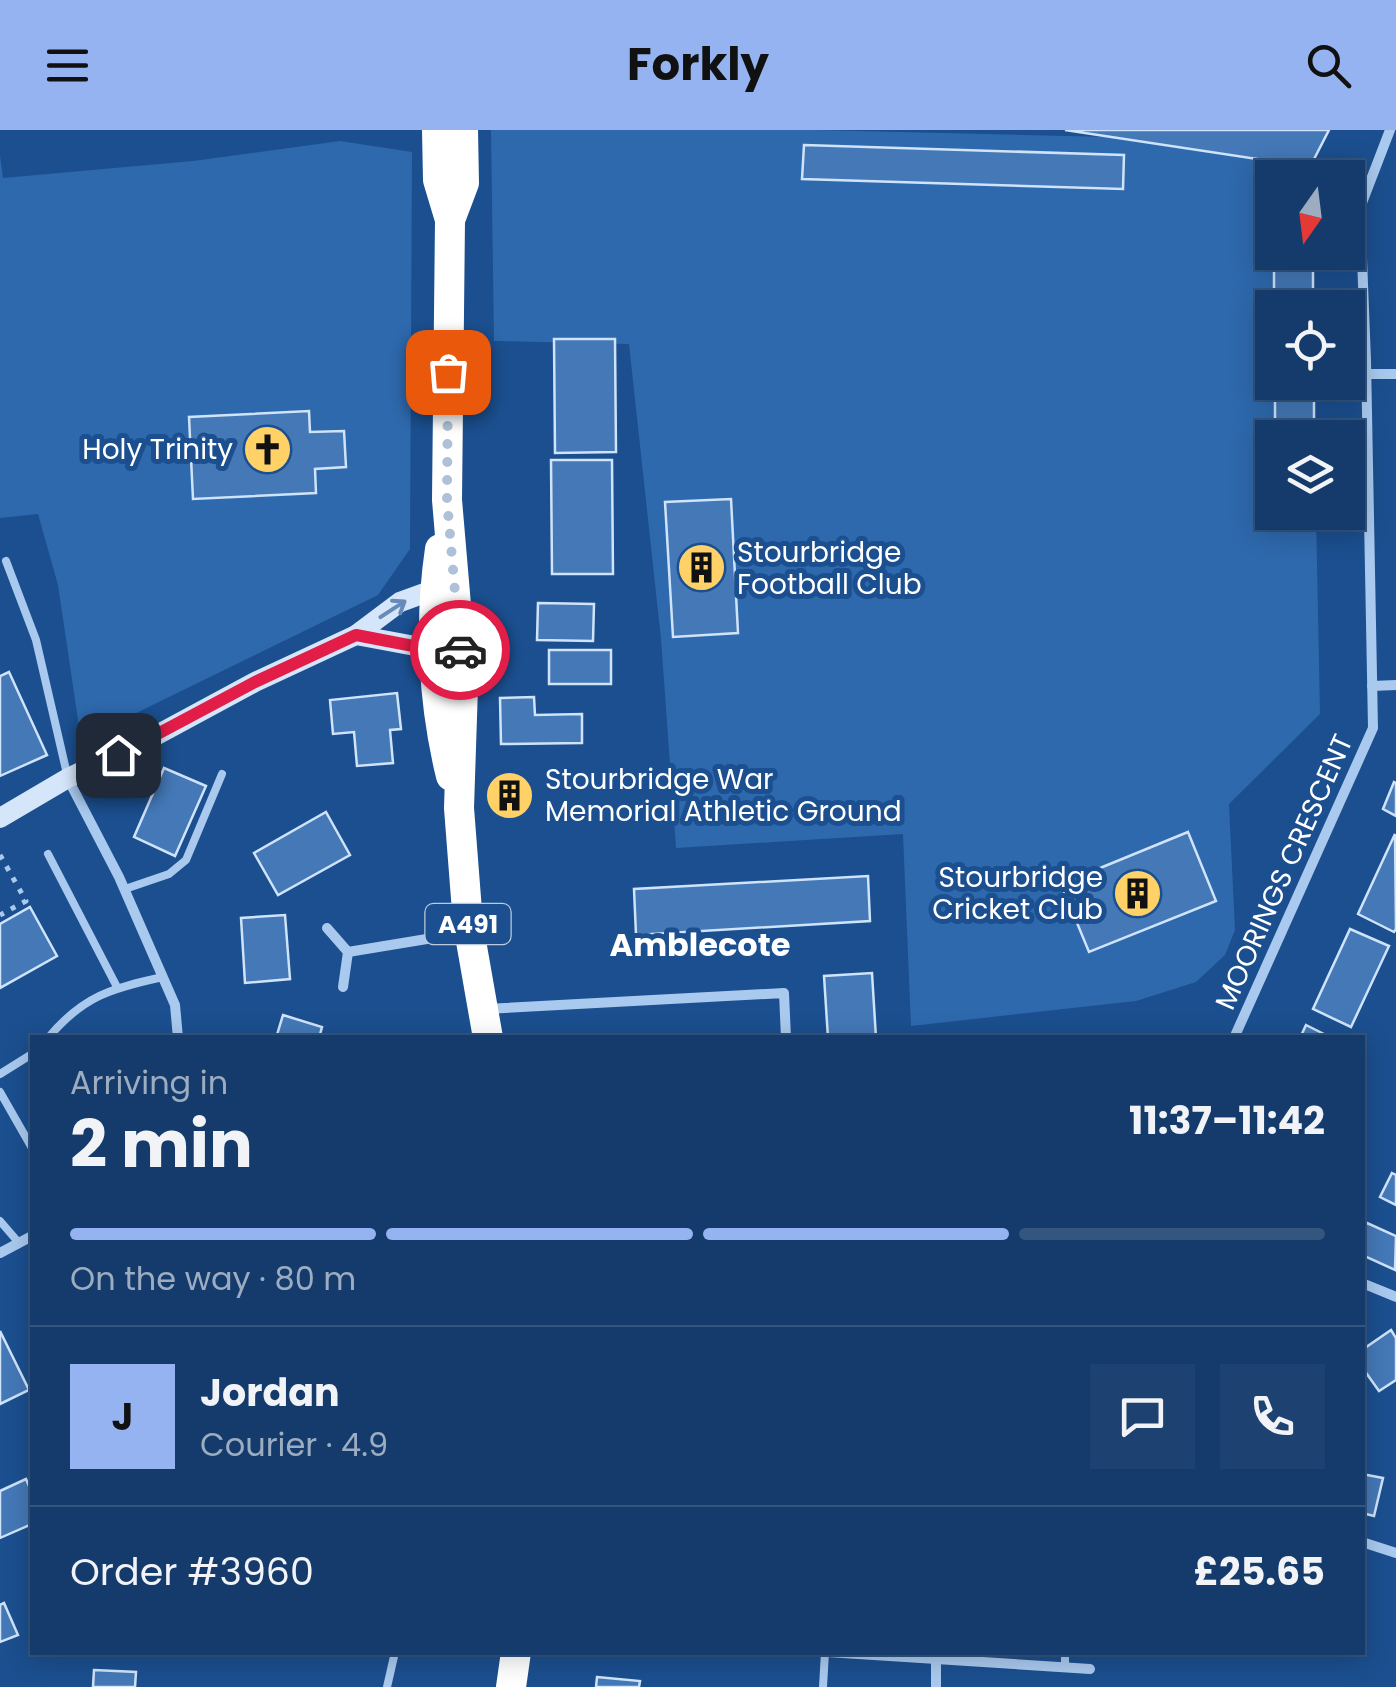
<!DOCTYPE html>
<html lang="en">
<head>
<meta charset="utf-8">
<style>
  :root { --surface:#143b6b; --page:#1d4271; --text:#f1f3f6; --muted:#9dadc1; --line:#33557e; --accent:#95b2f1 }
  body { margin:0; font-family:Poppins,sans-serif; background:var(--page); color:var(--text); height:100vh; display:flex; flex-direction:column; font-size:38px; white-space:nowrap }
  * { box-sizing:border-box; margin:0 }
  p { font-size:32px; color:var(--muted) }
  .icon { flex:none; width:55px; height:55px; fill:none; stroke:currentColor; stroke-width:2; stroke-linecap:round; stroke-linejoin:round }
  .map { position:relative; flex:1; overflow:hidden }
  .drawer { position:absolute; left:30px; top:905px; width:1335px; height:620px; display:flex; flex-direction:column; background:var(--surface); border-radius:0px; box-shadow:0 5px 25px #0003,0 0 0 2px var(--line) }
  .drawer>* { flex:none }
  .needle { width:65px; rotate:194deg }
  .buttons { position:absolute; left:1255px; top:30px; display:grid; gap:20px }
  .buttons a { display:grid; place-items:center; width:110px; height:110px; border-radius:0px; background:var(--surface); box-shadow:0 5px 25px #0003,0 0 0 2px var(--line); font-size:50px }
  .pin { position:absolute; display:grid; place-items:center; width:85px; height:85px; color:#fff; margin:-42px; border-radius:20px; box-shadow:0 5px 15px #0006 }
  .courier { position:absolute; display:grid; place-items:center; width:100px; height:100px; margin:-50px; border:8px solid #e11d48; border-radius:50%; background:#fff; color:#222; box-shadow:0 2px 12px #0007 }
  .overview em { font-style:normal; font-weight:700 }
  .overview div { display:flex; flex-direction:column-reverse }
  .overview { display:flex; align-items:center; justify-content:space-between; height:170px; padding:0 40px }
  h1 { font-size:65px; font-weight:700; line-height:75px }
  .bar { display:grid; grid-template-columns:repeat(4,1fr); gap:15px 10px; align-content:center; height:120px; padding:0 40px }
  .bar i { height:12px; border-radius:8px; background:var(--line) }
  .bar .selected { background:var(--accent) }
  .bar p { grid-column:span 4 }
  .line { display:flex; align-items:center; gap:25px; padding:0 40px; border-top:2px solid var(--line) }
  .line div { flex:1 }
  .round { display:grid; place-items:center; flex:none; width:105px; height:105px; border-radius:0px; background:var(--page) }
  header { display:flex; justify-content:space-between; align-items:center; height:130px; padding:0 40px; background:var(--accent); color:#111; font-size:45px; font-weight:700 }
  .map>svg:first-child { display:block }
  .green { fill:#2e69ad }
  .building { fill:#4478b7; stroke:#cfe3fa; stroke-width:2.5 }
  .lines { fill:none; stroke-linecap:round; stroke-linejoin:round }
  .path { stroke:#a9c9ee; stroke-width:5; stroke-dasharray:5 8; stroke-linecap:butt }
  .lane { stroke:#a9c9ee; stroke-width:8 }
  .street { stroke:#a9c9ee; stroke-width:10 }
  .secondary { stroke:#d6e6fa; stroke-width:20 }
  .highway { stroke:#fff; stroke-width:30 }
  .oneway { stroke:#668bba }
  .done { stroke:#afc1d8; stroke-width:10; stroke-dasharray:0 18 }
  .route { stroke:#e11d48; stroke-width:12 }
  .labels { text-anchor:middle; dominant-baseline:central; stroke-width:10; stroke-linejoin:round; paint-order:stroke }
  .shield { fill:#1b4f8f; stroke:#bbcadd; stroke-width:2.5 }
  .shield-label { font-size:25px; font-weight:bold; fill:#fff }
  .poi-label { font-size:28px; fill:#fff; stroke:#1b4f8f; text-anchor:end }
  .street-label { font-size:28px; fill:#fff; stroke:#1b4f8f }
  .quarter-label { font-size:32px; font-weight:bold; fill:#fff; stroke:#1b4f8f }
</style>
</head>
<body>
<header><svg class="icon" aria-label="menu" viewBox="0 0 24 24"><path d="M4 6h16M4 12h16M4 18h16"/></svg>Forkly<svg class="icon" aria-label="search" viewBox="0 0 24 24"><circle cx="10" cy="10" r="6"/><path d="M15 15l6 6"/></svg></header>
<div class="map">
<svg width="1396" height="1557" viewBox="0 0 1396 1557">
  <rect width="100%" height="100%" fill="#1b4f8f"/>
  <g class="green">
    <path d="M491 0H815L1107 7 1310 37V47L1272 48V122L1312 123 1313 177 1272 178V252L1314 253 1315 307 1272 308V382L1316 383 1320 584 1229 674 1235 800 1225 825 1196 852 1136 871 911 896 903 704 676 718 661 509 629 214 494 211Z"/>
    <path d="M340 11 412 22 410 419 378 465 81 610 58 455 38 384 0 388V26L3 48 193 31Z"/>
  </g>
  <g class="building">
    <path d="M1065 0H1329L1310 37Z"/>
    <path d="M804 15 1124 25 1123 59 802 49Z"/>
    <rect x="1274" y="133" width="39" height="45"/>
    <path d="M554 209H615L616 322 555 323Z"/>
    <path d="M1275 252H1314V304L1275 305Z"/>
    <path d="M309 281 310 302 344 301 346 337 315 339 316 363 193 369 189 287Z"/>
    <path d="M551 330H612L613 444H552Z"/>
    <path d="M731 369 738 503 673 507 665 372Z"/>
    <path d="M538 473 594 474 593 511 537 510Z"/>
    <rect x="549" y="520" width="62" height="34"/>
    <path d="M9 542 47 625 0 646V546Z"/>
    <path d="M397 563 401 599 390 600 393 633 357 636 354 602 333 604 330 570Z"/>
    <path d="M534 567 535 585 582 584V613L501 614 500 568Z"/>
    <path d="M164 638 206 656 175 726 134 707Z"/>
    <path d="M1394 652 1396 653V686L1383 679Z"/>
    <path d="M515 656 517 684 505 685 504 657Z"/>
    <path d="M326 682 350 725 278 765 254 723Z"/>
    <path d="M1188 702 1216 771 1089 822 1061 754Z"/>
    <path d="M1395 704 1396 799 1394 802 1358 784Z"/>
    <path d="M868 746 870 791 636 805 634 759Z"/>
    <path d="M30 777 57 826 0 858V794Z"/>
    <path d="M285 785 290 849 245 853 241 788Z"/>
    <path d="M1350 799 1389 816 1351 897 1313 879Z"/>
    <path d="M872 843 876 908H828L824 846Z"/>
    <path d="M283 885 322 897 319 908H276Z"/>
    <path d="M1306 895 1332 908H1300Z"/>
    <path d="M1392 1043 1396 1045V1075L1380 1067Z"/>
    <path d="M1367 1093 1396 1106 1395 1140 1362 1125V1102Z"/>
    <path d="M1391 1200 1396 1208V1250L1379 1261 1362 1237V1220Z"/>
    <path d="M0 1201 29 1260 0 1274Z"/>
    <path d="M1362 1344 1383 1348 1374 1386 1362 1383Z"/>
    <path d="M26 1349 32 1363V1394L0 1408V1361Z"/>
    <path d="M4 1473 18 1505 0 1512V1475Z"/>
    <path d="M94 1540 136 1542 135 1557H93Z"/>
    <path d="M597 1547 640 1551 639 1557H596Z"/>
  </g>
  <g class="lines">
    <path class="path" d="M0 725 26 771 0 785"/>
    <g class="lane">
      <path d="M6 431 36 510 67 644"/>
      <path d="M48 724 117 857"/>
      <path d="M125 759 169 744 186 730 222 644"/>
      <path d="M48 908C83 866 112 858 163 847"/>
      <path d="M0 944 32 924"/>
      <path d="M0 962 32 1018"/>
      <path d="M0 1091 19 1113"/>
      <path d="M1065 1537V1522"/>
      <path d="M387 1557 395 1522"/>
      <path d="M823 1557 825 1522"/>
    </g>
    <g class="street">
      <path d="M1366 244H1396"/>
      <path d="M1372 556 1396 555"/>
      <path d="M68 649 119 747 175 875 178 908"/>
      <path d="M327 798 348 822 439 807 463 797"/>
      <path d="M343 857 348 822"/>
      <path d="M485 879 784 863 786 908"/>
      <path d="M1234 908 1373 598 1366 230 1360 78 1390 0"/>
      <path d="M0 1123 32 1106"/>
      <path d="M1362 1153 1396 1167"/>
      <path d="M1362 1412 1396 1423"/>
      <path d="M827 1522 1090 1539"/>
      <path d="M936 1557V1530"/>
    </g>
    <g class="secondary">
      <path d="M356 505 442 521"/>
      <path d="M0 688 68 648 142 613 255 552 356 505 400 472 444 456"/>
    </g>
    <g class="highway">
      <path d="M437 0 438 50 450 90 447 370 463 557 459 678 468 794 488 908"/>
      <path d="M450 90 464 53 463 0"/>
      <path d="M440 419C429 493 433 573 451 646"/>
      <path d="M511 1557 516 1522"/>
    </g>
  </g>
  <defs><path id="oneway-shaft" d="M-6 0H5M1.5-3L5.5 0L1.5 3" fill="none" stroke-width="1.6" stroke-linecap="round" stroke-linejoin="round" transform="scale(2.5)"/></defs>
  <use class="oneway" href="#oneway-shaft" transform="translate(393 479) rotate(-33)"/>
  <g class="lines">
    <path class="done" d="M448 242 447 370 460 520"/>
    <path class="route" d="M118 625 255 552 356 505 434 520H460"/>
  </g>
  <defs>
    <symbol id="church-disc" viewBox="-11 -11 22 22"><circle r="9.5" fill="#ffd166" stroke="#1b4f8f"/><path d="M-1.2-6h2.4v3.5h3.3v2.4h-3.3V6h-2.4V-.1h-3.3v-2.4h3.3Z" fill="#111"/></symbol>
    <symbol id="building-disc" viewBox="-11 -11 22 22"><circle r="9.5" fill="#ffd166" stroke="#1b4f8f"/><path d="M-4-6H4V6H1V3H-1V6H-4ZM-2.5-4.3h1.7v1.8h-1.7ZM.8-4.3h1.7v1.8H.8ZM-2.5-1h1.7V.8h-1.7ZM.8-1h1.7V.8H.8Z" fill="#111"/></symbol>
  </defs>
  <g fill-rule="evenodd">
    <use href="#church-disc" x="240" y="292" width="55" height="55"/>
    <use href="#building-disc" x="674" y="410" width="55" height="55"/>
    <use href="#building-disc" x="482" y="638" width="55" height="55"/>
    <use href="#building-disc" x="1110" y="736" width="55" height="55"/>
  </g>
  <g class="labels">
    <rect class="shield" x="425.5" y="774" width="85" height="40" rx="8"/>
    <g class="shield-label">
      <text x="468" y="794">A491</text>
    </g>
    <g class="poi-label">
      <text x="233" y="319">Holy Trinity</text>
      <text x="737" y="422" text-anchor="start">Stourbridge<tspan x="737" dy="32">Football Club</tspan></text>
      <text x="545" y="649" text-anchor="start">Stourbridge War<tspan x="545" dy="32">Memorial Athletic Ground</tspan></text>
      <text x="1103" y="747">Stourbridge<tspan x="1103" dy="32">Cricket Club</tspan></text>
    </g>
    <g class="street-label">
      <text transform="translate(1284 742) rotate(-66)">MOORINGS CRESCENT</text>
    </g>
    <g class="quarter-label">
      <text x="700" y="814">Amblecote</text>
    </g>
  </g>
</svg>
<div class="buttons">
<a><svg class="needle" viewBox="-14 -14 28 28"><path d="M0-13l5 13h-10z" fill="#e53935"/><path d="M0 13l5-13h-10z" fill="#9dadc1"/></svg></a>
<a><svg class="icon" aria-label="locate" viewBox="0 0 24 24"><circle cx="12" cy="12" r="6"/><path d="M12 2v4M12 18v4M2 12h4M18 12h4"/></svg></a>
<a><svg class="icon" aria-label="layers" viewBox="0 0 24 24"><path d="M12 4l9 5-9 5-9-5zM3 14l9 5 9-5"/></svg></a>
</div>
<div class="pin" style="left:448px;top:242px;background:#ea580c"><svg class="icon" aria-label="bag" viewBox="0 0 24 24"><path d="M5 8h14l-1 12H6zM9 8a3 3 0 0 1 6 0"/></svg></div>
<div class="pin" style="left:118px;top:625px;background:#1f2937"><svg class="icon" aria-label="home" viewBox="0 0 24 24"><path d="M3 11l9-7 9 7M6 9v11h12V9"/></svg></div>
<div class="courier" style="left:460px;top:520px"><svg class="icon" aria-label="car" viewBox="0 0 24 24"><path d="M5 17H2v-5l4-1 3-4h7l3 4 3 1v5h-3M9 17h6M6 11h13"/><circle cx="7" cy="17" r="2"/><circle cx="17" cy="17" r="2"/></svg></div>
<section class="drawer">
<div class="overview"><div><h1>2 min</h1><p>Arriving in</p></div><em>11:37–11:42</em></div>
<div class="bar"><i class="selected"></i><i class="selected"></i><i class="selected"></i><i></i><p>On the way · 80 m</p></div>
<div class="line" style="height:180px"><b class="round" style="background:var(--accent);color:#111">J</b><div><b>Jordan</b><p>Courier · 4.9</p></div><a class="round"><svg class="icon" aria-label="chat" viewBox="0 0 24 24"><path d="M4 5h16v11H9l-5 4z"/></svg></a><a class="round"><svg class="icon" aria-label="phone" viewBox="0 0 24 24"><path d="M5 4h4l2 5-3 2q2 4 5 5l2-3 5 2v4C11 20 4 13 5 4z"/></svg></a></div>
<div class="line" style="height:130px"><div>Order #3960</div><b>£25.65</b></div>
</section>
</div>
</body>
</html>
